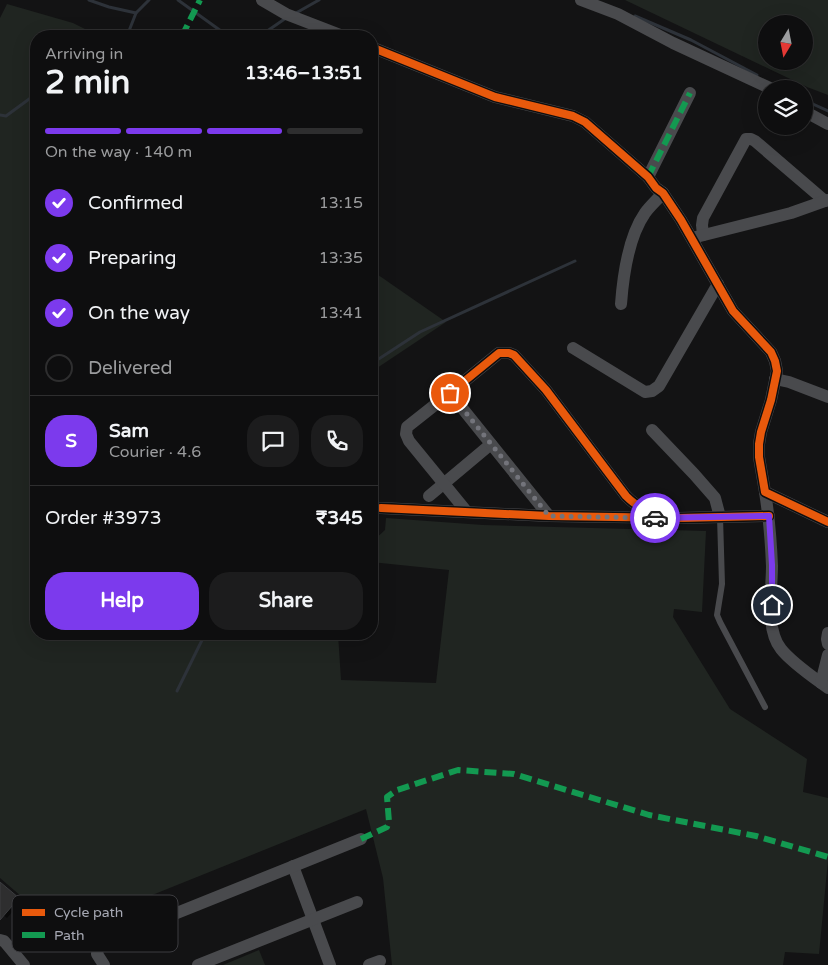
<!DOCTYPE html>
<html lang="en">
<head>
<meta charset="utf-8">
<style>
  :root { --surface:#0e0e0f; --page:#1c1c1d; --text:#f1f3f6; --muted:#9b9c9e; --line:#2e2e2f; --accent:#7c3aed }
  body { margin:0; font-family:"Varela Round",sans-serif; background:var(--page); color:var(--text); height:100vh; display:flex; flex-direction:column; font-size:19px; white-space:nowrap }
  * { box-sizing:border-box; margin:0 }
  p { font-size:16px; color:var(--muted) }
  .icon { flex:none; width:28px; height:28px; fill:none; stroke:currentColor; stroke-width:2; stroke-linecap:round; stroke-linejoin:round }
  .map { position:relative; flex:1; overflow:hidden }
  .side { position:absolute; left:30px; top:30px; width:348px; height:610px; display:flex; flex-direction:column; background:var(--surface); border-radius:20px; box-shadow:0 5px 20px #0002,0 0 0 1px var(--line) }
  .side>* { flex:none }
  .needle { width:32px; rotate:190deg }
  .controls { position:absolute; left:758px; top:15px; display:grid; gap:10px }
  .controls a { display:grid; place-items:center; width:55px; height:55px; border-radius:50%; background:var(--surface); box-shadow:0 5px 20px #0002,0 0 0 1px var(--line); font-size:25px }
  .pin { position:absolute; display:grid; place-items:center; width:42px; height:42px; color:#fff; margin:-21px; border:2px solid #fff; border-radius:50%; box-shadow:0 1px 5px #0007 }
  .courier { position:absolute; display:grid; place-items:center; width:50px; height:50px; margin:-25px; border:4px solid #7c3aed; border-radius:50%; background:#fff; color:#222; box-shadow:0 1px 6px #0007 }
  .overview em { font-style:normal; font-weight:700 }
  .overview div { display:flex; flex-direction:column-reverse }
  .overview { display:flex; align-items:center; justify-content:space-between; height:85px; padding:0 15px }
  h1 { font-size:32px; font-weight:700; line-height:38px }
  .bar { display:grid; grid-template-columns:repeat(4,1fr); gap:8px 5px; align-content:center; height:60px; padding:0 15px }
  .bar i { height:6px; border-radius:4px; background:var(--line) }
  .bar .current { background:var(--accent) }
  .bar p { grid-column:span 4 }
  .line { display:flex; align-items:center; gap:12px; padding:0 15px; border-top:1px solid var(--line) }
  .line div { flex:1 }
  .round { display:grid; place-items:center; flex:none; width:52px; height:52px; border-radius:20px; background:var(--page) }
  ol { padding:0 15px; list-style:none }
  li { display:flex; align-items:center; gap:15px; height:55px }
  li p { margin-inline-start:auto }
  li .icon { padding:5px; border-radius:50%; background:var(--accent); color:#fff; stroke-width:4 }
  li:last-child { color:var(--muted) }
  li i { width:28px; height:28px; border:2px solid var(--line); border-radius:50% }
  .primary-button { display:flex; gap:10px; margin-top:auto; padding:10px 15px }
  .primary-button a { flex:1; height:58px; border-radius:20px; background:var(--accent); color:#fff; font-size:20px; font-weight:700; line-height:58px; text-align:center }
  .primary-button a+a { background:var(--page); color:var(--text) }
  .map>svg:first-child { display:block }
  .green { fill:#202521; fill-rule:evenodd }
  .shadow { fill:#0007 }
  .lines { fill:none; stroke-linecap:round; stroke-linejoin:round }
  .stream { stroke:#2d3239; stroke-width:3 }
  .building { fill:#2e2e2f; stroke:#3c3d40 }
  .service { stroke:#494a4d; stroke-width:6 }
  .minor { stroke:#494a4d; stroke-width:12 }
  .quiet { stroke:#139951; stroke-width:6; stroke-dasharray:12 6; stroke-linecap:butt }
  .cycleway-casing { stroke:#0e0e0f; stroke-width:11 }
  .cycleway { stroke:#e8590c; stroke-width:8 }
  .done { stroke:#73747b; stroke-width:5; stroke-dasharray:0 9 }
  .route { stroke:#7c3aed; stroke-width:6 }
  .key { fill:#0e0e0f; stroke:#3c3c40; stroke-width:1 }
  .key-label { font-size:14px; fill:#a6a8b3 }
</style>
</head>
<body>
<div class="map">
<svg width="828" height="965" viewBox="0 0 828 965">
  <rect width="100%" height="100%" fill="#131314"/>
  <g class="green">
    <path d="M625 0H828V95L807 87ZM766 24H804V61H766Z"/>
    <path d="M7 4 73 23 99 36H36V634H338L341 680 436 683 449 570 371 562V543L385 530 386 518 483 525 706 531 702 612 674 609 673 617 730 709 807 759 803 792 828 798V860L819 954 785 952 783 965H392L383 878 366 809 105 914 58 905 36 909 0 878V18Z"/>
    <path d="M371 270 446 322 371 372Z"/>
    <path d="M259 950 265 965H223Z"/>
  </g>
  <path class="shadow" d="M0 883 21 902 7 918 0 912Z"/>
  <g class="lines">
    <g class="stream">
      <path d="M89 0 109 7 136 13 149 0"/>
      <path d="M178 0 228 36"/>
      <path d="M296 13 319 0"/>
      <path d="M635 16 691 40 757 75"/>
      <path d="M127 36 136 13"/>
      <path d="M260 36 286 18"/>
      <path d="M774 84 782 89"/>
      <path d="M804 100 828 111"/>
      <path d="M0 115 6 116 36 94"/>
      <path d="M371 364 420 332 575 261"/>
      <path d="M177 691 205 634"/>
    </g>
  </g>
  <path class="building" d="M0 882 19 898 0 920Z"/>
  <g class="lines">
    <path class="service" d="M720 517 722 584 717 615 720 622 765 707"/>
    <g class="minor">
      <path d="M262 0 286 14 343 36"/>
      <path d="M581 0 618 14 673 43 772 89"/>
      <path d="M371 47 495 97 573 116 585 122 648 177 656 188 663 193 681 220 733 311 771 352 775 361 777 371 771 400 761 432 759 444V457L765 492 828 522"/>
      <path d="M804 111 828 124"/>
      <path d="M648 177 690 93"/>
      <path d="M703 235 702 225 703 218 746 139H751L755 141 825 201"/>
      <path d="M696 237 791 213 828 200"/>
      <path d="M621 304C623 277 629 236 645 213 650 206 657 200 663 193"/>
      <path d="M573 348 645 392 652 391 659 386 718 284"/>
      <path d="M775 379 789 382 828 397"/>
      <path d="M450 393 499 353H509L514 355 546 390 626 496C638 508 644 509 661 511"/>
      <path d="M652 430 694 474 715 498 720 517"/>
      <path d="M765 492C769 517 771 541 772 566 772 590 765 629 781 649 792 663 813 677 828 688"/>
      <path d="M429 496 491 444"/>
      <path d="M381 508 549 516 679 518 769 516"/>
      <path d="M467 512 409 441 406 434 407 427 450 393 549 516"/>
      <path d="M828 633 827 639 828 644"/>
      <path d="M821 683 828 655"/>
      <path d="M293 866 330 965"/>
      <path d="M0 940 4 941 24 965"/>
      <path d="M104 965 97 954 98 949 102 943 361 839"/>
      <path d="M198 965 357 902"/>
      <path d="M369 965 380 961"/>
    </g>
    <g class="quiet">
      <path d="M182 36 200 0"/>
      <path d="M648 177 690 93"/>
      <path d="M361 839 387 827 389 822 387 797 397 790 458 770 514 774 649 815 756 836 828 857"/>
    </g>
    <defs>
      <g id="cycleway">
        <path d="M371 47 495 97 573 116 585 122 648 177 656 188 663 193 681 220 733 311 771 352 775 361 777 371 771 400 761 432 759 444V457L765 492 828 522"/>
        <path d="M450 393 499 353H509L514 355 546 390 626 496C638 508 644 509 661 511"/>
        <path d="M381 508 549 516 679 518 769 516"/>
      </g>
    </defs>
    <use href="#cycleway" class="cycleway-casing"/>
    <use href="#cycleway" class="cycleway"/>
  </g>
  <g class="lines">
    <path class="done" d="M450 393 549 516 655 518"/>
    <path class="route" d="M655 518 769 516 772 565V605"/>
  </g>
  <rect x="12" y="895" width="166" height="57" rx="8" class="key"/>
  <rect x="22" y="909" width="23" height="7" fill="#e8590c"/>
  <rect x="22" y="932" width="23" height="6" fill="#139951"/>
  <g class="key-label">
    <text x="54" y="917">Cycle path</text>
    <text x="54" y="940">Path</text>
  </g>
</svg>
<div class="controls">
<a><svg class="needle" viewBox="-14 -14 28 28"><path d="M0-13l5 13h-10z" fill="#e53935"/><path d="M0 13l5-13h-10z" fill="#9b9c9e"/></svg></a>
<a><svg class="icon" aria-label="layers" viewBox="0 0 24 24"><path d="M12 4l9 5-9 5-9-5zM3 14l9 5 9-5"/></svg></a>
</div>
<div class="pin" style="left:450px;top:393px;background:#ea580c"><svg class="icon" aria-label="bag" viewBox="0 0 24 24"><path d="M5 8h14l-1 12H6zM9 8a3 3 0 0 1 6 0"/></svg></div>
<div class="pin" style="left:772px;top:605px;background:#1f2937"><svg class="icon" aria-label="home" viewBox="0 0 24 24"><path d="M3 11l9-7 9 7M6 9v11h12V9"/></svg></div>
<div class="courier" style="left:655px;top:518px"><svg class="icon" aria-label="car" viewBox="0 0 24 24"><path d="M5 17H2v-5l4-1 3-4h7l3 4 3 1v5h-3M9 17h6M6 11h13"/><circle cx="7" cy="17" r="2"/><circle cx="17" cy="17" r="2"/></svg></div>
<section class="side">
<div class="overview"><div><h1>2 min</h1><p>Arriving in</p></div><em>13:46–13:51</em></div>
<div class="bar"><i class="current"></i><i class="current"></i><i class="current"></i><i></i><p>On the way · 140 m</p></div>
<ol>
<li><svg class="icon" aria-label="check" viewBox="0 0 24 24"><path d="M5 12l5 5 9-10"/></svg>Confirmed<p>13:15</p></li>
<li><svg class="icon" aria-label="check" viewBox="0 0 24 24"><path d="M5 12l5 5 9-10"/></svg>Preparing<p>13:35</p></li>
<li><svg class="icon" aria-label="check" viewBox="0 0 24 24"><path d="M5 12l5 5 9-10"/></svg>On the way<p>13:41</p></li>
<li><i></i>Delivered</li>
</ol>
<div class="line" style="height:90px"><b class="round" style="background:var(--accent);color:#fff">S</b><div><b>Sam</b><p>Courier · 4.6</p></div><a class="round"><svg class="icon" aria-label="chat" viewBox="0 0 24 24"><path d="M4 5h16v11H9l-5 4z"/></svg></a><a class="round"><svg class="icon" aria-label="phone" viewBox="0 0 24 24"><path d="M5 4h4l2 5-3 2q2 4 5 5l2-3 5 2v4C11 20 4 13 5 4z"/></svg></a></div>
<div class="line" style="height:65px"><div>Order #3973</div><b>₹345</b></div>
<div class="primary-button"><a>Help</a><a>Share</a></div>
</section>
</div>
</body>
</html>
